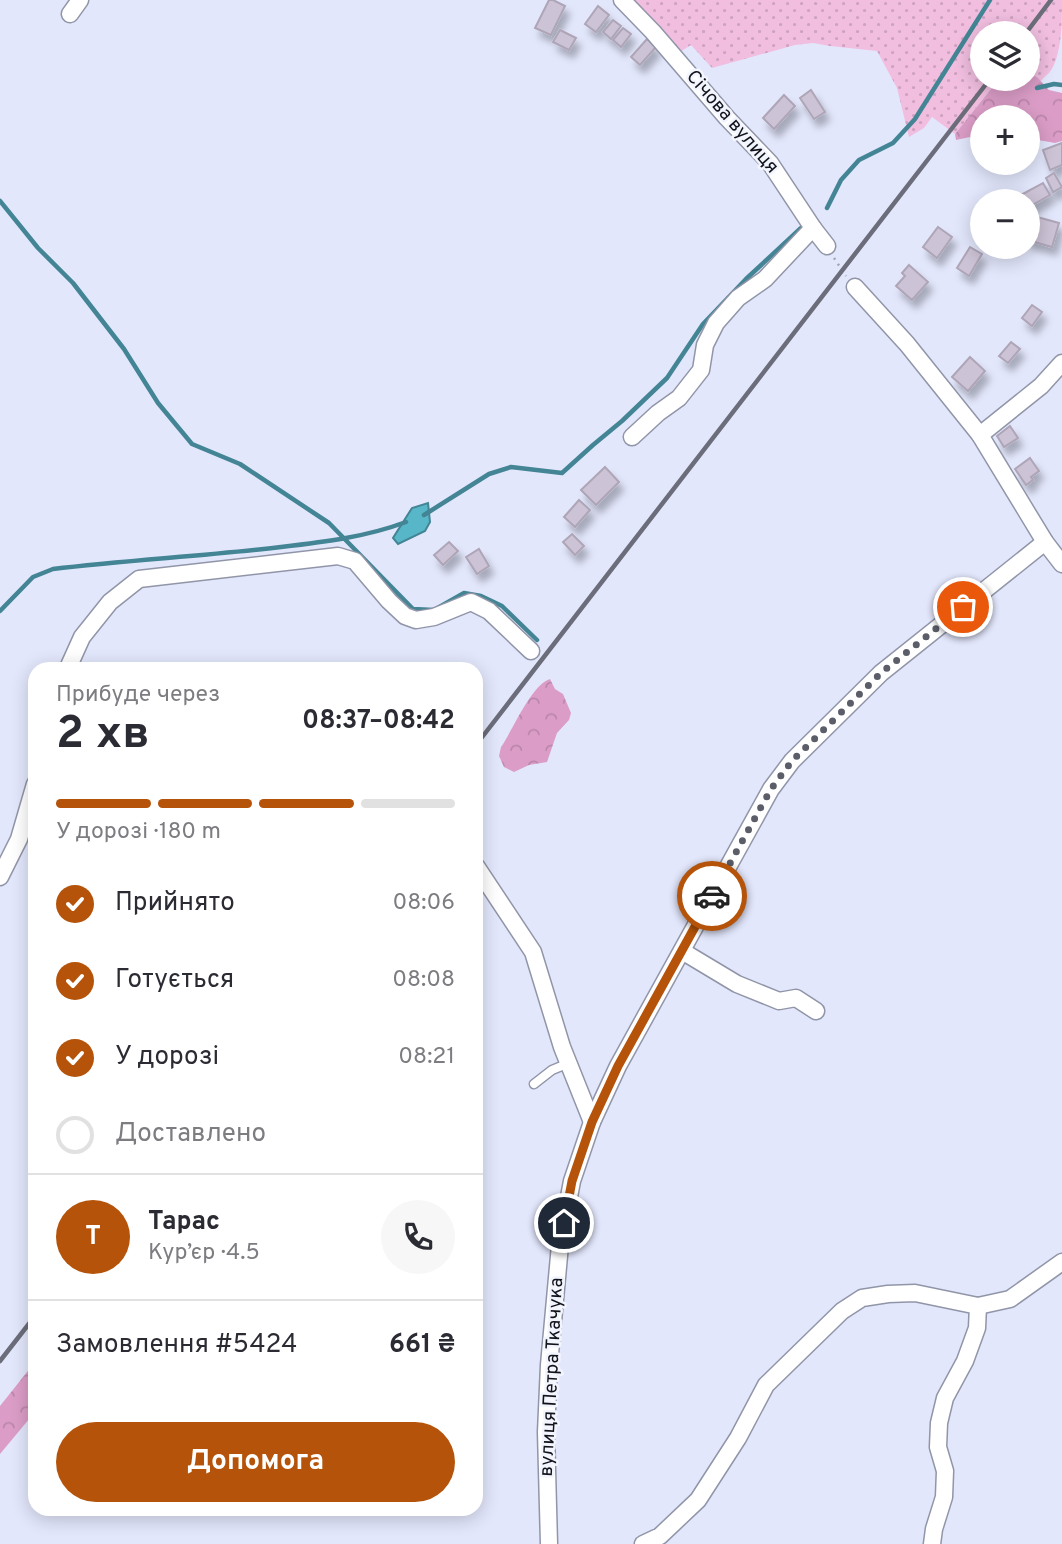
<!DOCTYPE html>
<html lang="uk">
<head>
<meta charset="utf-8">
<style>
  :root { --surface:#fff; --page:#f7f7f7; --text:#2b2b33; --muted:#7c7c81; --line:#e1e1e2; --accent:#b45309 }
  body { margin:0; font-family:Overpass,sans-serif; background:var(--page); color:var(--text); height:100vh; display:flex; flex-direction:column; font-size:26px; white-space:nowrap }
  * { box-sizing:border-box; margin:0 }
  p { font-size:23px; color:var(--muted) }
  .icon { flex:none; width:38px; height:38px; fill:none; stroke:currentColor; stroke-width:2; stroke-linecap:round; stroke-linejoin:round }
  .map { position:relative; flex:1; overflow:hidden }
  .side { position:absolute; left:28px; top:662px; width:455px; height:854px; display:flex; flex-direction:column; background:var(--surface); border-radius:21px; box-shadow:0 4px 18px #0003 }
  .side>* { flex:none }
  .tools { position:absolute; left:970px; top:21px; display:grid; gap:14px }
  .tools a { display:grid; place-items:center; width:70px; height:70px; border-radius:50%; background:var(--surface); box-shadow:0 4px 18px #0003; font-size:35px }
  .pin { position:absolute; display:grid; place-items:center; width:60px; height:60px; color:#fff; margin:-30px; border:4px solid #fff; border-radius:50%; box-shadow:0 2px 7px #0007 }
  .courier { position:absolute; display:grid; place-items:center; width:70px; height:70px; margin:-35px; border:5px solid #b45309; border-radius:50%; background:#fff; color:#222; box-shadow:0 2px 9px #0007 }
  .summary em { font-style:normal; font-weight:700 }
  .summary div { display:flex; flex-direction:column-reverse }
  .summary { display:flex; align-items:center; justify-content:space-between; height:119px; padding:0 28px }
  h1 { font-size:46px; font-weight:700; line-height:52px }
  .bar { display:grid; grid-template-columns:repeat(4,1fr); gap:10px 7px; align-content:center; height:84px; padding:0 28px }
  .bar i { height:9px; border-radius:5px; background:var(--line) }
  .bar .selected { background:var(--accent) }
  .bar p { grid-column:span 4 }
  .line { display:flex; align-items:center; gap:18px; padding:0 28px; border-top:2px solid var(--line) }
  .line div { flex:1 }
  .round { display:grid; place-items:center; flex:none; width:74px; height:74px; border-radius:37px; background:var(--page) }
  ol { padding:0 28px; list-style:none }
  li { display:flex; align-items:center; gap:21px; height:77px }
  li p { margin-inline-start:auto }
  li .icon { padding:7px; border-radius:50%; background:var(--accent); color:#fff; stroke-width:4 }
  li:last-child { color:var(--muted) }
  li i { width:38px; height:38px; border:4px solid var(--line); border-radius:50% }
  .action { display:flex; gap:14px; margin-top:auto; padding:14px 28px }
  .action a { flex:1; height:80px; border-radius:42px; background:var(--accent); color:#fff; font-size:28px; font-weight:700; line-height:80px; text-align:center }
  .map>svg:first-child { display:block }
  .green { fill:url(#green-dots) }
  .forest { fill:url(#forest-crowns) }
  .water { fill:#58b6c9; stroke:#438594; stroke-width:2 }
  .lines { fill:none; stroke-linecap:round; stroke-linejoin:round }
  .stream { stroke:#438594; stroke-width:4.5 }
  .building { fill:#ccc3d6; stroke:#aea5b7; stroke-width:2; filter:url(#shadow) }
  .service-casing { stroke:#9195a8; stroke-width:11 }
  .minor-casing { stroke:#9195a8; stroke-width:19 }
  .path { stroke:#a2a5b6; stroke-width:2.5; stroke-dasharray:2 5; stroke-linecap:butt }
  .service { stroke:#fff; stroke-width:8 }
  .minor { stroke:#fff; stroke-width:16 }
  .rail { stroke:#6b6d7a; stroke-width:4.5 }
  .done { stroke:#5b5d69; stroke-width:7; stroke-dasharray:0 12.6 }
  .route { stroke:#b45309; stroke-width:9 }
  .labels { text-anchor:middle; dominant-baseline:central; stroke-width:5; stroke-linejoin:round; paint-order:stroke }
  .street-label { font-size:19px; fill:#12131a; stroke:#f3f5fe }
</style>
</head>
<body>
<div class="map">
<svg width="1062" height="1544" viewBox="0 0 1062 1544">
  <defs>
    <pattern id="green-dots" width="8" height="8" patternUnits="userSpaceOnUse" patternTransform="scale(1.75)"><rect width="8" height="8" fill="#f1bee0"/><path d="M2 2h.1M6 6h.1" fill="none" stroke="#cea2c0" stroke-width="1.8" stroke-linecap="round"/></pattern>
    <pattern id="forest-crowns" width="20" height="18" patternUnits="userSpaceOnUse" patternTransform="scale(1.75)"><rect width="20" height="18" fill="#db9dc7"/><path d="M2 6a3 3 0 1 1 6 0M12 15a3 3 0 1 1 6 0" fill="none" stroke="#bb86aa"/></pattern>
    <filter id="shadow"><feDropShadow dx="4.5" dy="8" stdDeviation="3.5" flood-color="#0004"/></filter>
  </defs>
  <rect width="100%" height="100%" fill="#e3e7fc"/>
  <path class="green" d="M632 0H1062C1062 22 1062 58 1049 73 1046 76 1043 78 1041 81L1027 71V33H982V79H999L955 134 932 117 924 128 909 137 897 88 877 51 830 46 813 43 795 45 712 68 691 45 680 52Z"/>
  <g class="forest">
    <path d="M1027 71 1038 78 1049 90 1062 93V141L1055 143 1027 138V117H982V149L973 143 970 137 956 140 955 134 999 79H1027Z"/>
    <path d="M550 679 555 689 563 694 571 713 569 720 557 733 547 762 529 765 514 772 504 767 499 756 501 747C513 730 531 685 550 679Z"/>
    <path d="M35 1362V1412L0 1454V1406Z"/>
  </g>
  <path class="water" d="M428 503 430 522 425 531 398 544 393 538 412 508Z"/>
  <g class="lines">
    <g class="stream">
      <path d="M1037 88 1054 84 1062 85"/>
      <path d="M0 201 38 248 73 283 124 349 158 403 192 444 240 464 329 523 413 609 434 610 464 593 481 596 502 606 537 640"/>
      <path d="M827 208 841 180 859 160 893 143 915 119 990 0"/>
      <path d="M424 515 489 474 511 467 562 473 593 445 622 421 667 378 703 324 746 279 801 228 807 225"/>
      <path d="M0 611 33 577 53 569C129 560 205 556 281 547 324 542 366 537 406 522"/>
    </g>
  </g>
  <g class="building">
    <path d="M549 0H553L565 6 551 35 535 28Z"/>
    <path d="M598 6 609 15 596 32 585 24Z"/>
    <path d="M613 20 621 26 611 39 603 32Z"/>
    <path d="M623 28 631 34 621 47 613 40Z"/>
    <path d="M560 30 576 38 569 50 553 42Z"/>
    <path d="M647 39 656 47 640 65 631 57Z"/>
    <path d="M811 90 825 112 814 119 800 98Z"/>
    <path d="M784 95 795 106 774 129 763 118Z"/>
    <path d="M1062 143V165L1050 170 1043 150Z"/>
    <path d="M1054 173 1062 187 1053 192 1046 178Z"/>
    <path d="M1043 183 1050 195 1027 208V201H1022L1019 196Z"/>
    <path d="M1030 215 1059 223 1052 247 1027 240V225Z"/>
    <path d="M938 227 952 237 937 258 923 247Z"/>
    <path d="M970 247 982 254 969 276 957 268Z"/>
    <path d="M909 265 928 282 912 300 896 286 905 276 902 273Z"/>
    <path d="M1032 305 1042 312 1032 326 1022 318Z"/>
    <path d="M1011 342 1020 349 1008 363 999 356Z"/>
    <path d="M970 357 985 371 968 391 952 377Z"/>
    <path d="M1010 426 1018 438 1004 447 997 436Z"/>
    <path d="M1030 458 1039 471 1031 477 1033 480 1026 485 1015 469Z"/>
    <path d="M605 467 619 482 596 505 581 490Z"/>
    <path d="M579 500 590 510 575 527 564 517Z"/>
    <path d="M572 534 584 546 575 555 563 542Z"/>
    <path d="M449 542 458 551 443 565 434 555Z"/>
    <path d="M479 549 489 566 477 574 466 557Z"/>
  </g>
  <g class="lines">
    <defs>
      <path id="service" d="M534 1084 552 1070 569 1063"/>
      <g id="minor">
        <path d="M622 0 653 32 727 118 770 163 813 228 765 279 738 298 716 323 705 345 701 370 679 398 658 413 632 437"/>
        <path d="M70 14 80 0"/>
        <path d="M813 228 827 246"/>
        <path d="M855 287 907 344 980 435 1045 542 1062 564"/>
        <path d="M980 435 1041 386 1062 363"/>
        <path d="M68 668 82 637 110 602 139 579 338 556 355 561 389 601 405 616 416 620 434 617 471 602 489 611 531 651"/>
        <path d="M476 866 533 952 562 1047 592 1122"/>
        <path d="M0 877 19 839 35 784"/>
        <path d="M682 951 737 984 779 1001 796 998 816 1011"/>
        <path d="M549 1544 546 1432 549 1365 560 1245 572 1181 592 1122 618 1066 771 789 792 761 881 673 1045 542"/>
        <path d="M643 1544 660 1536 698 1500 738 1438 766 1385 842 1311 862 1298 888 1294 915 1293 978 1306 1010 1299 1062 1262"/>
        <path d="M932 1544 934 1529 944 1497 945 1471 938 1447 939 1423 945 1398 965 1361 977 1328 978 1306"/>
      </g>
    </defs>
    <use href="#service" class="service-casing"/>
    <use href="#minor" class="minor-casing"/>
    <path class="path" d="M834 258 846 276"/>
    <use href="#service" class="service"/>
    <use href="#minor" class="minor"/>
    <g class="rail">
      <path d="M1026 33 1051 0"/>
      <path d="M476 745 990 79"/>
      <path d="M0 1361 35 1316"/>
    </g>
  </g>
  <g class="lines">
    <path class="done" d="M712 896 771 789 792 761 881 673 963 607"/>
    <path class="route" d="M564 1223 572 1181 592 1122 618 1066 712 896"/>
  </g>
  <g class="labels">
    <g class="street-label">
      <text transform="translate(732 122) rotate(49)">Січова вулиця</text>
      <text transform="translate(552 1377) rotate(-87)">вулиця Петра Ткачука</text>
    </g>
  </g>
</svg>
<div class="tools">
<a><svg class="icon" aria-label="layers" viewBox="0 0 24 24"><path d="M12 4l9 5-9 5-9-5zM3 14l9 5 9-5"/></svg></a>
<a>+</a>
<a>−</a>
</div>
<div class="pin" style="left:963px;top:607px;background:#ea580c"><svg class="icon" aria-label="bag" viewBox="0 0 24 24"><path d="M5 8h14l-1 12H6zM9 8a3 3 0 0 1 6 0"/></svg></div>
<div class="pin" style="left:564px;top:1223px;background:#1f2937"><svg class="icon" aria-label="home" viewBox="0 0 24 24"><path d="M3 11l9-7 9 7M6 9v11h12V9"/></svg></div>
<div class="courier" style="left:712px;top:896px"><svg class="icon" aria-label="car" viewBox="0 0 24 24"><path d="M5 17H2v-5l4-1 3-4h7l3 4 3 1v5h-3M9 17h6M6 11h13"/><circle cx="7" cy="17" r="2"/><circle cx="17" cy="17" r="2"/></svg></div>
<section class="side">
<div class="summary"><div><h1>2 хв</h1><p>Прибуде через</p></div><em>08:37–08:42</em></div>
<div class="bar"><i class="selected"></i><i class="selected"></i><i class="selected"></i><i></i><p>У дорозі · 180 m</p></div>
<ol>
<li><svg class="icon" aria-label="check" viewBox="0 0 24 24"><path d="M5 12l5 5 9-10"/></svg>Прийнято<p>08:06</p></li>
<li><svg class="icon" aria-label="check" viewBox="0 0 24 24"><path d="M5 12l5 5 9-10"/></svg>Готується<p>08:08</p></li>
<li><svg class="icon" aria-label="check" viewBox="0 0 24 24"><path d="M5 12l5 5 9-10"/></svg>У дорозі<p>08:21</p></li>
<li><i></i>Доставлено</li>
</ol>
<div class="line" style="height:126px"><b class="round" style="background:var(--accent);color:#fff">Т</b><div><b>Тарас</b><p>Кур’єр · 4.5</p></div><a class="round"><svg class="icon" aria-label="phone" viewBox="0 0 24 24"><path d="M5 4h4l2 5-3 2q2 4 5 5l2-3 5 2v4C11 20 4 13 5 4z"/></svg></a></div>
<div class="line" style="height:91px"><div>Замовлення #5424</div><b>661 ₴</b></div>
<div class="action"><a>Допомога</a></div>
</section>
</div>
</body>
</html>
